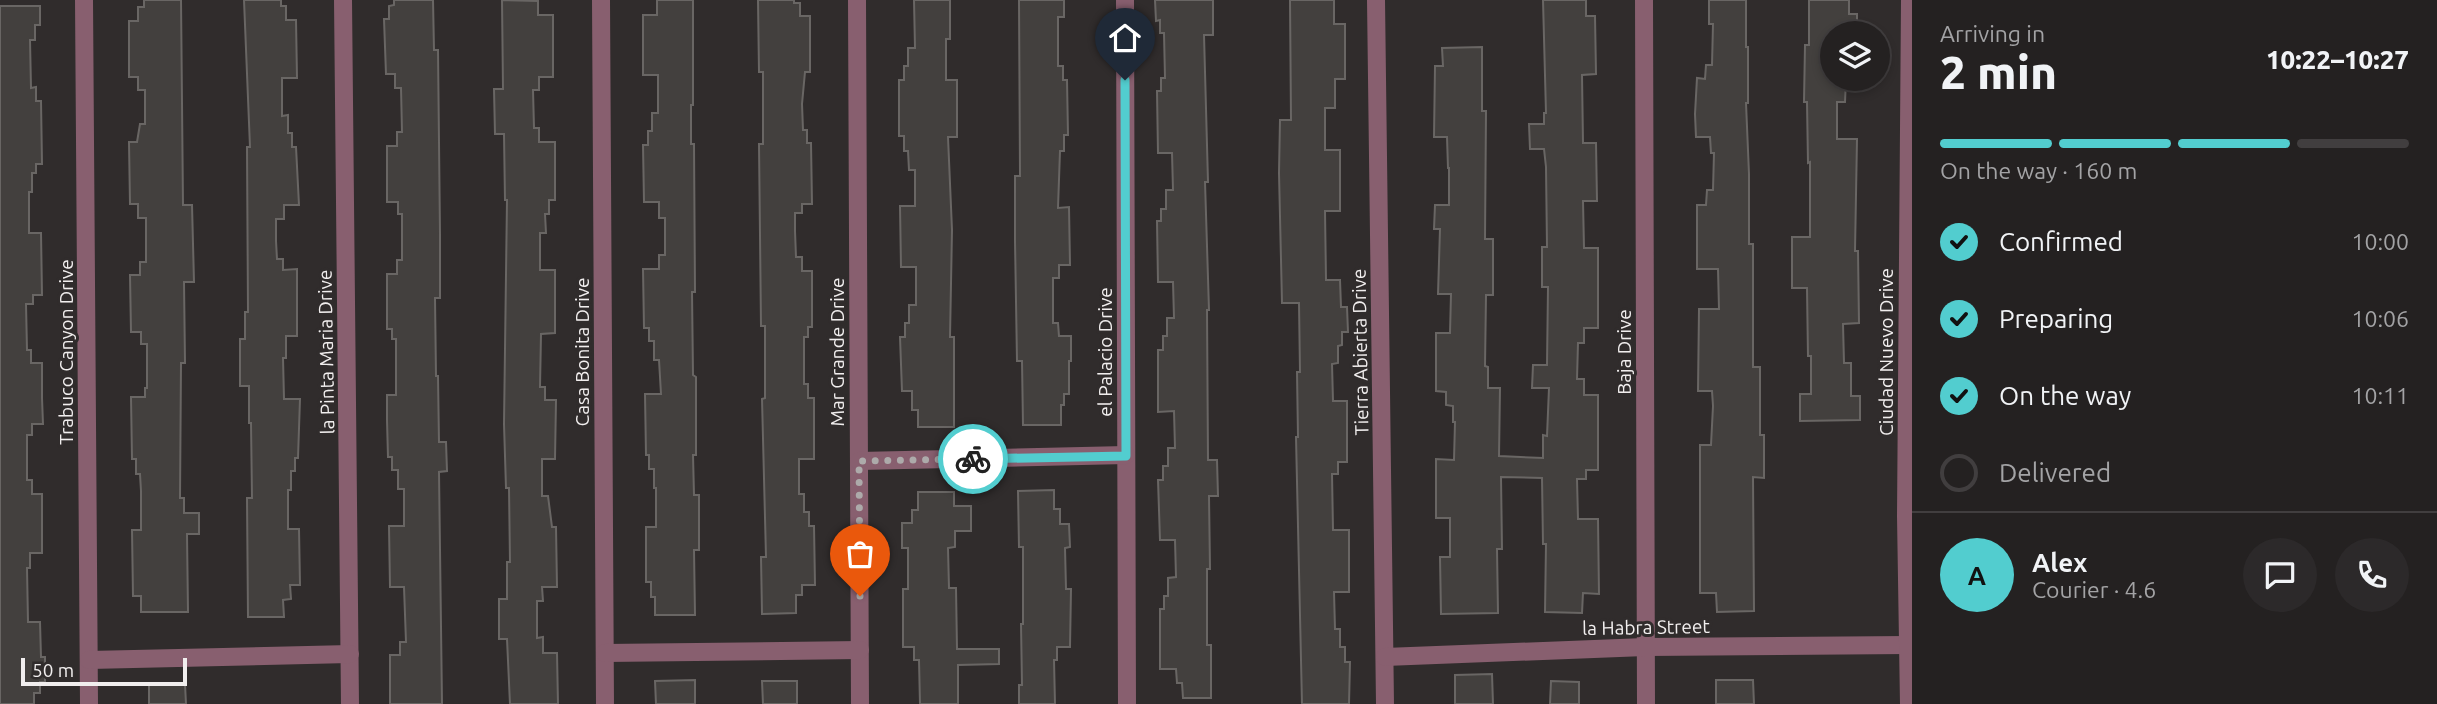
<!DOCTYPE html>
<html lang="en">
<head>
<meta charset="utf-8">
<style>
  :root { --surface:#242121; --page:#2c292a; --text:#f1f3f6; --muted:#a3a3a5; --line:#413e3f; --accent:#52cdcf }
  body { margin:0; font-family:Ubuntu,sans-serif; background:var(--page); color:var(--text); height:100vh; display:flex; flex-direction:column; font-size:26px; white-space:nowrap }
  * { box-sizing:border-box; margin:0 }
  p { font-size:23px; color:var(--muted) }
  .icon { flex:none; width:38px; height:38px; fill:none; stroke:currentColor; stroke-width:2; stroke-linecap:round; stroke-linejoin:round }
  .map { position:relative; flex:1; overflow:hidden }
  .details { display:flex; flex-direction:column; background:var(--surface); width:525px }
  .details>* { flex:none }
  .buttons { position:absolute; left:1820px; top:21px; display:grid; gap:14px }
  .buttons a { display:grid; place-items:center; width:70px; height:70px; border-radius:50%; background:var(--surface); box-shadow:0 4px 10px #0003,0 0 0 2px var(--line); font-size:35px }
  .scale { position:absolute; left:21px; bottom:18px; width:166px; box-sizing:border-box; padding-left:7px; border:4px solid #f1eeee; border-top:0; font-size:19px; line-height:24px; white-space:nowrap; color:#f1eeee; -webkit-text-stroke:5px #302c2c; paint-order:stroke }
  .pin { position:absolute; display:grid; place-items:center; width:60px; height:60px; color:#fff; margin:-72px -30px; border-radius:50% 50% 50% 0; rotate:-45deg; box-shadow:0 0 7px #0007 }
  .pin .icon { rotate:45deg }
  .courier { position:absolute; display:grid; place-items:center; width:70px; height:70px; margin:-35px; border:5px solid #52cdcf; border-radius:50%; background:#fff; color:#222; box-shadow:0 2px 9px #0007 }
  .summary em { font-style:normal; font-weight:800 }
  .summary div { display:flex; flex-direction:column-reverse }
  .summary { display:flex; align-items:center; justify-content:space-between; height:119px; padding:0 28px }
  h1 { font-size:46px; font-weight:800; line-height:52px }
  .bar { display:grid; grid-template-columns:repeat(4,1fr); gap:10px 7px; align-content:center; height:84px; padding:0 28px }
  .bar i { height:9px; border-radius:5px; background:var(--line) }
  .bar .on { background:var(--accent) }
  .bar p { grid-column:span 4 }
  .line { display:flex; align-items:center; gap:18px; padding:0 28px; border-top:2px solid var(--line) }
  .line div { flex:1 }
  .round { display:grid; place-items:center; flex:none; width:74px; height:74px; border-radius:37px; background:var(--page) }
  ol { padding:0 28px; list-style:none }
  li { display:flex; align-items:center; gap:21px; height:77px }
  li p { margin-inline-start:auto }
  li .icon { padding:7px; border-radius:50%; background:var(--accent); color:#111; stroke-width:4 }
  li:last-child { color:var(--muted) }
  li i { width:38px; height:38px; border:4px solid var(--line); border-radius:50% }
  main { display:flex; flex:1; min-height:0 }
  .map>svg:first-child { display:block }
  .building { fill:#43403e; stroke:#696664; stroke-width:2 }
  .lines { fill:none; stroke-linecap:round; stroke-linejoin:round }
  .minor { stroke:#885f6f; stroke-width:18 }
  .done { stroke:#adaaaa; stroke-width:7; stroke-dasharray:0 12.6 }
  .route { stroke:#52cdcf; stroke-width:9 }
  .labels { text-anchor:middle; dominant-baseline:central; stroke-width:6; stroke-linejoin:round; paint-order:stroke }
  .street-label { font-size:19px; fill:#f1eeee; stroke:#302c2c }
</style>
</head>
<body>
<main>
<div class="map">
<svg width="1912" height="704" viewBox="0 0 1912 704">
  <rect width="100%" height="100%" fill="#302c2c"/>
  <g class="building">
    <path d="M144 0H181L183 205H192L194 282H184L185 363H181L180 498H184V513H199V534H187L188 612H141V596H133L132 530H141V491L140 474H136V459H132L131 397H145V388H147V344H141V332H131L130 275H140V262H146V218H138V204H130L129 142H137L140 124H145V90H138V77H129V21H138V7H144Z"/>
    <path d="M244 0H281V6H286V20H296L297 78H282V116L288 115V133H292V147H296L299 205H284V219H276V241L277 259H283V270L297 269V336H286V358H283L284 399H300L298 458H295V471H291V490H288V529H299L300 585H290L291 599 283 600 284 617H248L247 498H252L251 423H249V386H240V339H245V312H248L247 147H250Z"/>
    <path d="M394 0H433L434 50H438L440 234V298H435L436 376H438L439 442H446L447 471 439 472 442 704H390V655H400V642H406L404 587H390L389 526H404V489H398V470H392V457H388L387 420V395H396V339H392V329H387V274H397V260H402V214H398V202H387V146H397V132H402L401 88H395V74H386L384 19H389V6L394 5Z"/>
    <path d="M502 0 538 1V15H553V77H539V90H533L534 128H539V142H555V200H549V214H545L546 233H540V270H555V333L541 334 540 387H545V400H556L555 459H542V496H548L552 527H556L557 587H542L543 601H537V638L543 637V653H557L558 704H510L507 639H499V599H507V562H510L509 488H506L504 424 507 200H505L504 134H495L494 89H503Z"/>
    <path d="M657 0H693V105H691V144H694L695 292H692L693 375 696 377V455H693L694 495H699V550H694L695 615H655V597H651V582H646V527H656V488H654V469H649V455H646L645 394H661L659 360H654V341H649V328H644L643 269H659V255H665V218H659V202H644L643 145H648V131H652V113H658V75H643V15H657Z"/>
    <path d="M758 0H794V3H800V16H810V72H805L802 104 803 130H807V143H811L812 204H802V213H795V231L796 257H802V271H812V327H808V337H804V384H808V398H814V459H799V494H804V512H809V526H814L815 585H802V595H796V613L762 614 761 557H766L762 399 765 398V326H761L759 144H763V72H759Z"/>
    <path d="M914 0H950V39H946V80H957V137H948L952 230 950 337H954V427H918V410H912V391H902L900 337H905V323H909V305H916V267H901L900 206H915V170H909L908 151H904V136H899V80H904V66H908V48H915Z"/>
    <path d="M1019 0H1064V17H1058V66H1063V80H1067L1068 135H1064V151H1060L1058 208 1069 207 1070 265H1059V278H1053V323H1058L1059 336H1071V361H1069V394H1064V405H1061V425H1023L1022 361H1017L1015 241V176H1020Z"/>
    <path d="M1155 0H1213V35H1204L1208 182H1205L1209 310H1207L1208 460H1217L1218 496H1209L1210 569H1207V645H1211V698H1183L1182 683H1177L1176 669H1160V609H1164V596H1168V578L1176 577 1175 540H1160L1158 480H1163V466H1168V448H1175L1174 411 1158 412V350H1163V336H1167V318H1174L1173 282H1158L1157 221H1161V209H1166V190H1173L1172 153H1158L1157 91H1161V78H1165L1164 33H1160V20L1156 21Z"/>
    <path d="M1290 0H1334V24H1345V79H1335V108H1325V150H1340V211H1325L1326 280H1340L1341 307H1347L1348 332H1342V345L1338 346V363L1332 364 1333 401H1347V462H1338V474H1332L1333 530H1349V592H1334L1335 629H1340V647H1345V662H1350L1349 704H1302L1296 437H1298L1297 372H1300L1299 303H1282L1279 173 1280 120H1291Z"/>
    <path d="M1543 0H1586V16H1595L1596 74 1582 75 1583 143H1596L1597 201H1583L1584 248H1598V328H1584V343H1578L1577 379H1584V395H1598V470H1586V479H1577L1578 519H1598L1599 594 1583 593 1582 613 1545 612 1546 544H1543L1542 478 1501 477 1502 549H1497L1498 613 1441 614 1440 557H1450V518H1436V459L1454 460 1455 422H1453V406L1446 405V392L1436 391V333H1450L1451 294H1438L1440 229H1434L1435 205H1449V168H1448L1447 137H1434L1435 66H1443L1442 48 1482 47V111H1486L1485 239H1493V295H1486L1485 366 1488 367V388H1500L1499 456 1543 458V435L1547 436 1549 388H1532L1533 365H1547L1548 287H1542V247H1547L1546 167 1544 149H1530L1529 124H1544V113H1546Z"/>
    <path d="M1709 0H1746V47H1748V103H1746L1749 174V244H1753V367H1760V435H1764V478L1753 477 1754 611 1717 612 1716 593H1700V445H1711L1713 406 1712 391H1698L1699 309H1719L1718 269H1697V205H1706L1707 190H1713L1714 153H1711L1710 137H1696L1695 114 1697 78 1705 79 1706 65H1712L1713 24H1709Z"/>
    <path d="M1809 0H1849V14H1857V33H1832V79H1846L1845 102H1837V139H1857L1855 251H1858L1859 323 1843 324 1844 363H1851V396H1860V420L1800 421V394H1811V356H1808L1807 288H1792V237H1810V162L1808 163 1807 102H1804L1805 45H1809Z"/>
    <path d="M0 6H40V25H35V40H30L31 88 36 87V101H41L42 164H36V173H32V192H29V233H41L42 295H33V304H26L27 350H31V363H42V398L43 424H32V435H27V480H32V494H42V553H30V568H27L28 622H40L41 657H45V682H40V693H34V704H0Z"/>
    <path d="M1054 490V509H1060V524H1069L1070 547 1065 548 1066 589H1071L1070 647H1057V660H1054L1055 704H1019V685H1022L1021 624H1023V547H1019L1018 491Z"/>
    <path d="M918 492H954V506H971V531H955V547L948 548 949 588H956L957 649H999V664L958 665V704H920L919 660H914V647H903V589H908V548H902V523H912V510H918Z"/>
    <path d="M1492 674 1493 704H1455V675Z"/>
    <path d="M695 680V704H656L655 681Z"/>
    <path d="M1716 680H1753L1754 704H1716Z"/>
    <path d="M762 681H797V704H763Z"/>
    <path d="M1551 681 1579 682V704H1550Z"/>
    <path d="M149 684H185L186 704H149Z"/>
  </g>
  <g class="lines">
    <g class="minor">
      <path d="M84 0 89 704"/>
      <path d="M343 0 350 704"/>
      <path d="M601 0 605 704"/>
      <path d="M857 0 860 704"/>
      <path d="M1125 0 1127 704"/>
      <path d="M1376 0 1385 704"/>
      <path d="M1644 0 1646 704"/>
      <path d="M859 461 1126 455"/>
      <path d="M605 653 860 650"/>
      <path d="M1385 657 1645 647 1908 645"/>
      <path d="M89 660 350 654"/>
      <path d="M1909 704 1906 516 1910 0"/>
    </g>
  </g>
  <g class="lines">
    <path class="done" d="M860 596 859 461 973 459"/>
    <path class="route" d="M973 459 1126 456 1125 80"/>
  </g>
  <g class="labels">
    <g class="street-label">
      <text transform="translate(66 352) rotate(-90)">Trabuco Canyon Drive</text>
      <text transform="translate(326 352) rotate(-91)">la Pinta Maria Drive</text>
      <text transform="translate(582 352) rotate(-90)">Casa Bonita Drive</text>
      <text transform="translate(837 352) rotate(-90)">Mar Grande Drive</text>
      <text transform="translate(1105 352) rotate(-90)">el Palacio Drive</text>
      <text transform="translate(1360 352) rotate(-91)">Tierra Abierta Drive</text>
      <text transform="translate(1624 352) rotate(-90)">Baja Drive</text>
      <text transform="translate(1886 352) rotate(-90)">Ciudad Nuevo Drive</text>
      <text transform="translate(1646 627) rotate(-1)">la Habra Street</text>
    </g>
  </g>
</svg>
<div class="buttons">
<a><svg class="icon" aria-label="layers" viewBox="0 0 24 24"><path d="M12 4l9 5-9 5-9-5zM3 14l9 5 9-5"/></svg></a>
</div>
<div class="scale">50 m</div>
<div class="pin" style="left:860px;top:596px;background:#ea580c"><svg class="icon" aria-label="bag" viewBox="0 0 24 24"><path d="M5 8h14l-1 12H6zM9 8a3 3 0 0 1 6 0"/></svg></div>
<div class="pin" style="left:1125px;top:80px;background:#1f2937"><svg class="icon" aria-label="home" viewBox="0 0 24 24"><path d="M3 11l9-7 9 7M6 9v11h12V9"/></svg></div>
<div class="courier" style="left:973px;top:459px"><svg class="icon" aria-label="bike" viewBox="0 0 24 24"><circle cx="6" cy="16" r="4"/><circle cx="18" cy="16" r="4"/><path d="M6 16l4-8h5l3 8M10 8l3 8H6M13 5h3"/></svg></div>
</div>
<section class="details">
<div class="summary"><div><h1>2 min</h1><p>Arriving in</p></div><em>10:22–10:27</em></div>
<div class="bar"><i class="on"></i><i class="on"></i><i class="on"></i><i></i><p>On the way · 160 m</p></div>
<ol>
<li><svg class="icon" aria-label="check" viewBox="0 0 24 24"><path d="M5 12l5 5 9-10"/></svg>Confirmed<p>10:00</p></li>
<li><svg class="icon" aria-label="check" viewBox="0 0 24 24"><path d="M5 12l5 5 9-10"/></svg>Preparing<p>10:06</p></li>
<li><svg class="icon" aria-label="check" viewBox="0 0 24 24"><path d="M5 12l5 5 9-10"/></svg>On the way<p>10:11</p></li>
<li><i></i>Delivered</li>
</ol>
<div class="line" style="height:126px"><b class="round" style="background:var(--accent);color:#111">A</b><div><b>Alex</b><p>Courier · 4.6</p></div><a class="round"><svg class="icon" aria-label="chat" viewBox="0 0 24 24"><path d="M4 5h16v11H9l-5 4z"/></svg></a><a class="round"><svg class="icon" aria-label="phone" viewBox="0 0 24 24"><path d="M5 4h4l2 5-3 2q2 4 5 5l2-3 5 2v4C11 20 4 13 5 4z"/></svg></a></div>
</section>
</main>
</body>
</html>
